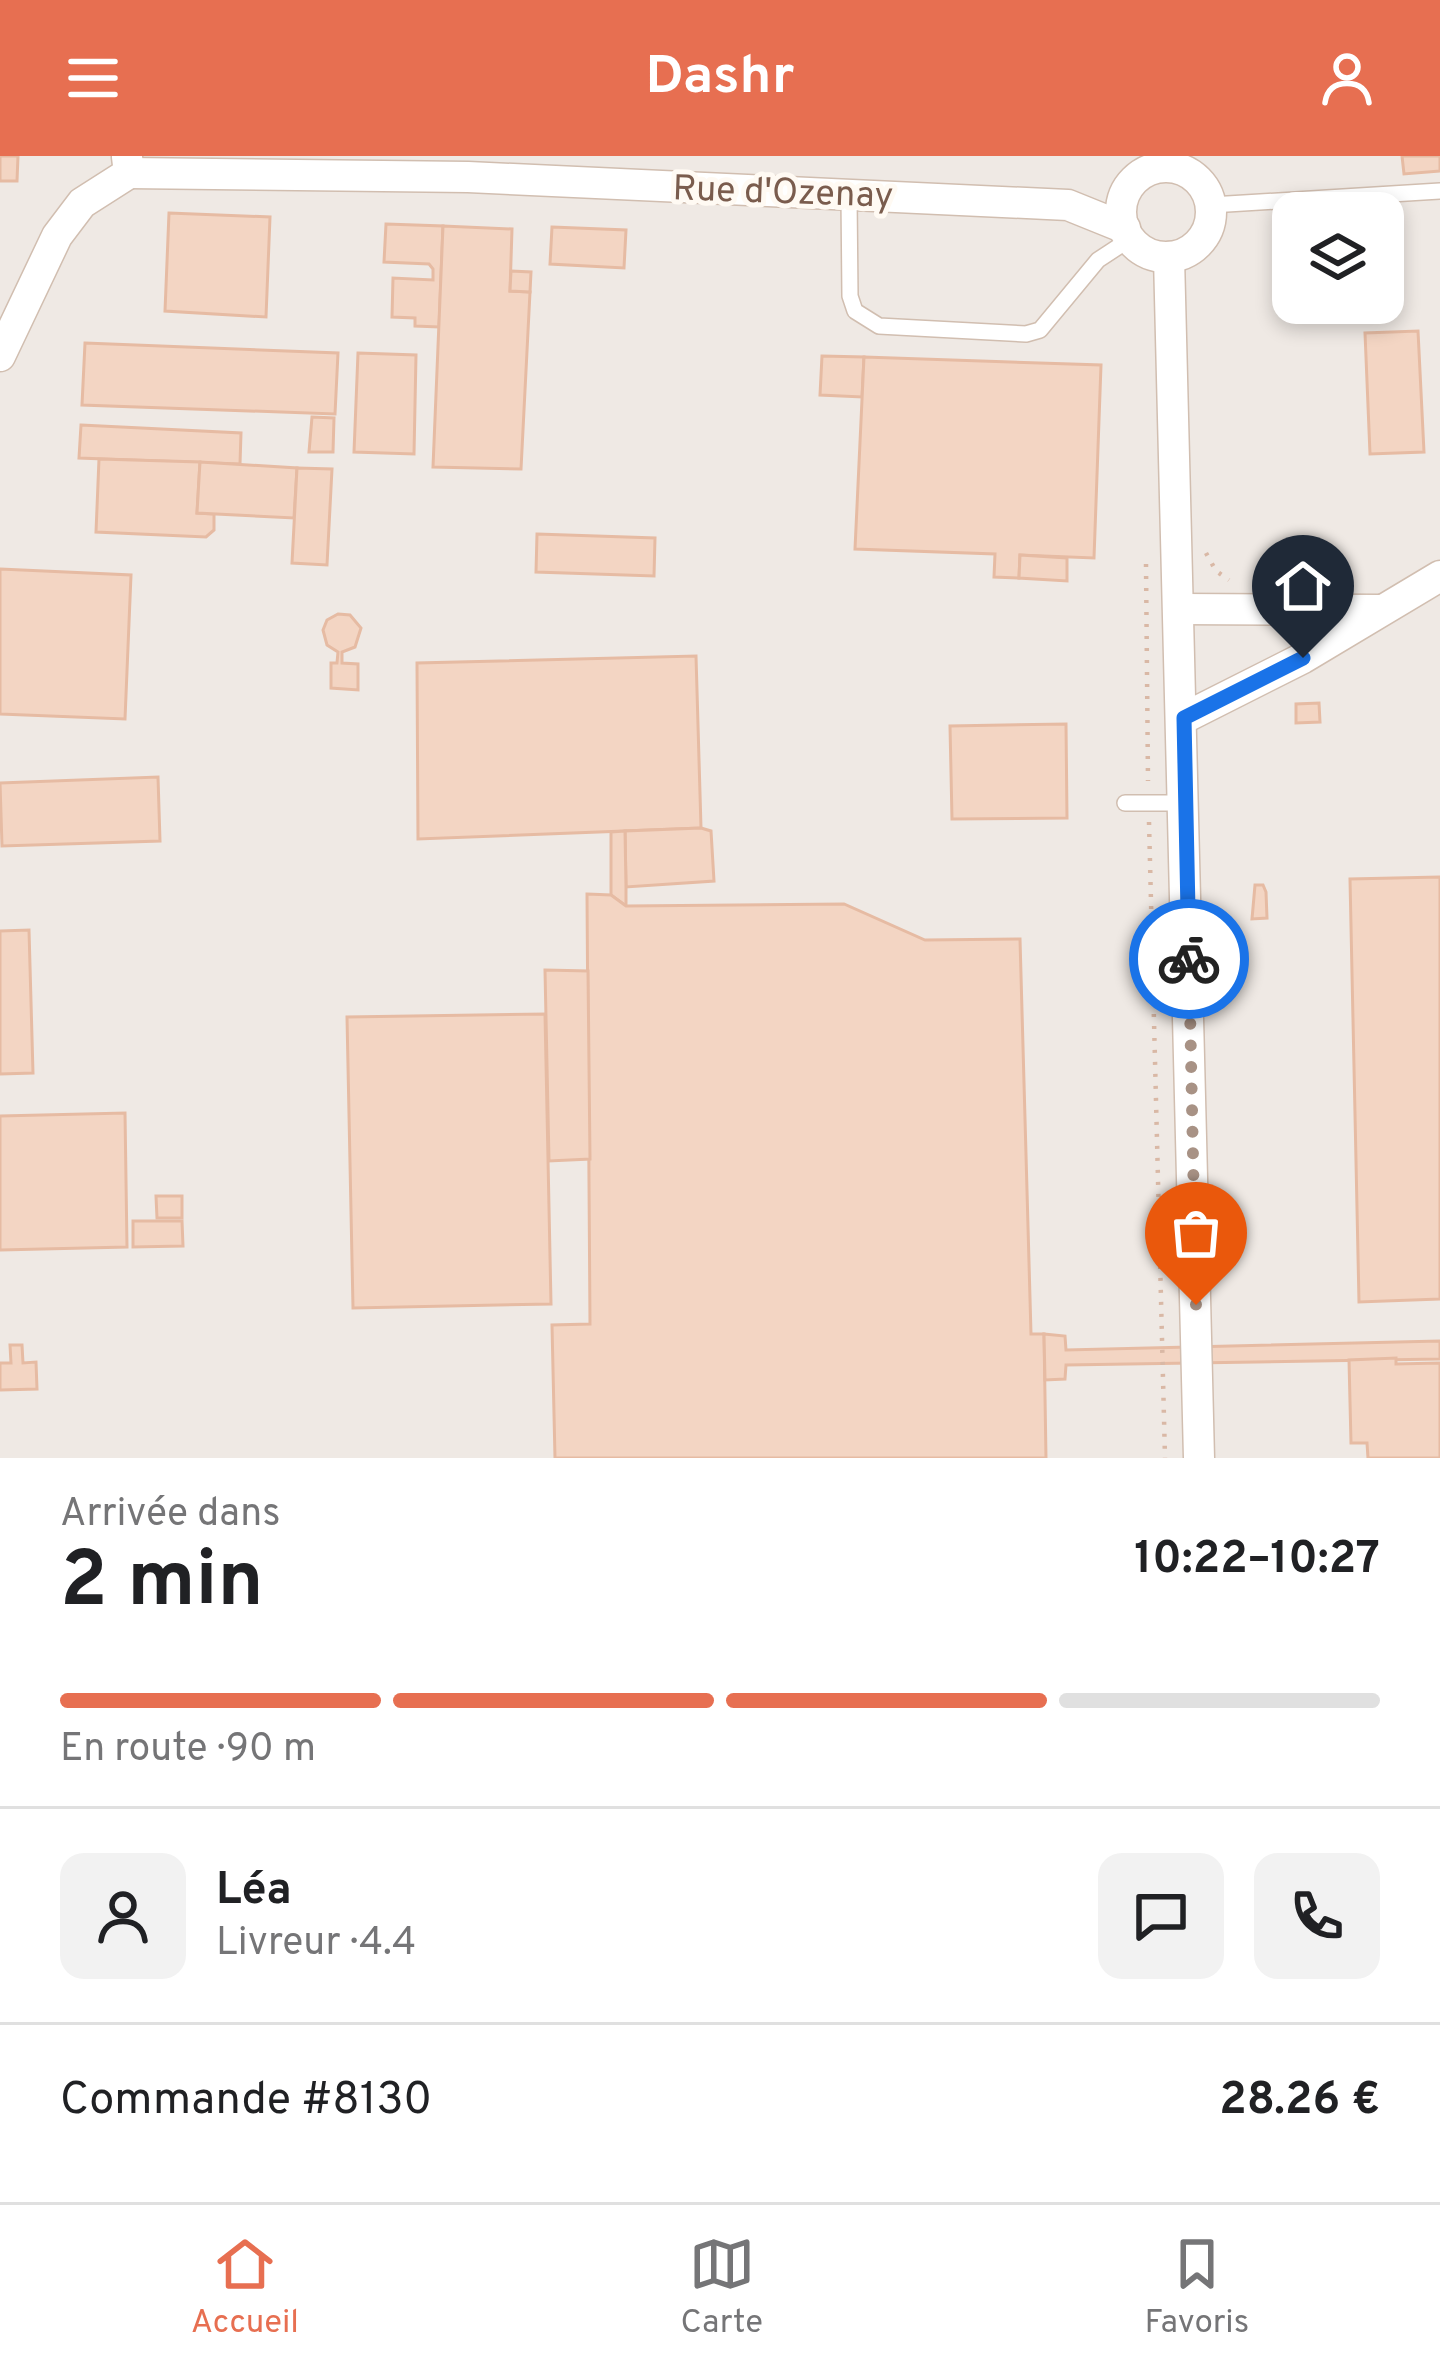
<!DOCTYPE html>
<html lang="fr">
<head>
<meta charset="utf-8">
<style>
  :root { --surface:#fff; --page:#f2f2f2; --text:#202124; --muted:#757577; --line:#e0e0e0; --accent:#e76f51 }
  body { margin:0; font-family:Overpass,sans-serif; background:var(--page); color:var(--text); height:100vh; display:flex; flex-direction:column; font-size:45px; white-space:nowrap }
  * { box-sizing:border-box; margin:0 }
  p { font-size:39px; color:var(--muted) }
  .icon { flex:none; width:66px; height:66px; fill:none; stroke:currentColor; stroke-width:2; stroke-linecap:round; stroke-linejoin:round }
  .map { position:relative; height:1302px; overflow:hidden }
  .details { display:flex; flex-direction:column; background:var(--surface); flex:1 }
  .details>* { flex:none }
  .controls { position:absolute; left:1272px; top:36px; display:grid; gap:24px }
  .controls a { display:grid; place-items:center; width:132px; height:132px; border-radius:24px; background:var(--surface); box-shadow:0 6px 18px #0003; font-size:60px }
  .pin { position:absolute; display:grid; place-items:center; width:102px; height:102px; color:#fff; margin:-123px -51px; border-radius:50% 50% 50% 0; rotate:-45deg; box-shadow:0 0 12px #0007 }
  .pin .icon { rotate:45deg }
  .courier { position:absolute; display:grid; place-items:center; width:120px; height:120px; margin:-60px; border:9px solid #1a73e8; border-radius:50%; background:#fff; color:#222; box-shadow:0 3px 15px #0007 }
  .overview em { font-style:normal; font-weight:700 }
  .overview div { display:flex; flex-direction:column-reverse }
  .overview { display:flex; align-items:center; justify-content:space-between; height:204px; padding:0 60px }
  h1 { font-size:78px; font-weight:700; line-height:90px }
  .bar { display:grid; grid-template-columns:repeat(4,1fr); gap:18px 12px; align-content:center; height:144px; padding:0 60px }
  .bar i { height:15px; border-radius:9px; background:var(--line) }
  .bar .active { background:var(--accent) }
  .bar p { grid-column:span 4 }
  .line { display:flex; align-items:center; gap:30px; padding:0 60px; border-top:3px solid var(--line) }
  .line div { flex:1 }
  .round { display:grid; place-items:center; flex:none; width:126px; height:126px; border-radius:24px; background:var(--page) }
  header { display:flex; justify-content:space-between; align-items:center; height:156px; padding:0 60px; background:var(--accent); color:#fff; font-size:54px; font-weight:700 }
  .tabs { display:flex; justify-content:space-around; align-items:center; height:168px; border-top:3px solid var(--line); background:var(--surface); font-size:33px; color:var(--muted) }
  .tabs a { display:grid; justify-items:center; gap:6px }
  .tabs .active { color:var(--accent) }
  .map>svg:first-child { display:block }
  .industrial { fill:#efe9e4; fill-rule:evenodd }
  .building { fill:#f3d5c3; stroke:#e6bba3; stroke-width:3 }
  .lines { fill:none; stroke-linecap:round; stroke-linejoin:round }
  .service-casing { stroke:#d1beb0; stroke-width:18 }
  .minor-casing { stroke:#d1beb0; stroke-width:33 }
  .path { stroke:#d9b8a5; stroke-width:4.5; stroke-dasharray:3 9; stroke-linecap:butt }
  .service { stroke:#fff; stroke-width:15 }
  .minor { stroke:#fff; stroke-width:30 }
  .done { stroke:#a89285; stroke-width:12; stroke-dasharray:0 21.6 }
  .route { stroke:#1a73e8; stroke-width:15 }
  .labels { text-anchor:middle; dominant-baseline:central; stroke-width:10; stroke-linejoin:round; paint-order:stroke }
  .street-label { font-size:36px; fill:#7a5c4d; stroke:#fffaf3 }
</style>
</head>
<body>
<header><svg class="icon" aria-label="menu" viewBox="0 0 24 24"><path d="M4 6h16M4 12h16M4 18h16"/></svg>Dashr<svg class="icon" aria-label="person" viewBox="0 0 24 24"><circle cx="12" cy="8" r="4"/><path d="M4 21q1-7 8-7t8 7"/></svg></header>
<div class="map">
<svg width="1440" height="1302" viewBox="0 0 1440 1302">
  <rect width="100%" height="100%" fill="#fdf6ec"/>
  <path class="industrial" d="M0 0H1440V1302H0ZM1293 57H1383V147H1293Z"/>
  <g class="building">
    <path d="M0 0H18L17 25H0Z"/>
    <path d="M1402 0H1440V15L1404 18Z"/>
    <path d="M169 57 270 61 266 161 165 155Z"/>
    <path d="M386 68 443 70 439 171 415 170V162L392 161 393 122 433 124V113L429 108 384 106Z"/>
    <path d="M443 70 512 73 510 135 530 136 521 313 433 311Z"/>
    <path d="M552 71 626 74 624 112 550 108Z"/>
    <path d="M511 115 531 116 530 136 510 135Z"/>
    <path d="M1418 175 1424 296 1370 298 1365 177Z"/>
    <path d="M85 187 338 197 335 258 82 249Z"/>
    <path d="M358 197 416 199 414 298 354 296Z"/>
    <path d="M822 200 864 201 862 241 820 239Z"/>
    <path d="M864 201 1101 209 1094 402 1020 399 1019 422 994 421 995 398 855 393Z"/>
    <path d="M312 261 334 262 333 296H309Z"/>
    <path d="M81 269 241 277 240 308 79 302Z"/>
    <path d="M99 303 200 306 197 357 214 358V374L206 381 96 376Z"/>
    <path d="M200 306 297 312 294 362 197 357Z"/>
    <path d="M297 312 332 313 327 409 292 407Z"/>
    <path d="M537 378 655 382 654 420 536 416Z"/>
    <path d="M1020 399 1067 402V425L1019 422Z"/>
    <path d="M0 413 131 419 125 563 0 558Z"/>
    <path d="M338 458 350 459 361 472 355 491 342 496V507L358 508V534L331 532V507H337L338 496 327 489 323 474 327 464Z"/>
    <path d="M696 500 701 672 418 683 417 507Z"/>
    <path d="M1319 547 1320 566 1296 567V548Z"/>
    <path d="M1066 568 1067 662 952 663 950 570Z"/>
    <path d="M158 621 160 685 2 690 0 627Z"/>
    <path d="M701 672 711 675 714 725 626 731 625 675Z"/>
    <path d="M625 675 626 731V750L611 739V676Z"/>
    <path d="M1440 721V1143L1359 1146 1350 723Z"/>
    <path d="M1255 729H1263L1266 736 1267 762 1252 763Z"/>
    <path d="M587 738 611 739 626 750 844 748 925 784 1020 783 1031 1178H1044L1046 1302H555L552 1169 590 1168Z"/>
    <path d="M29 774 33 917 0 918V775Z"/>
    <path d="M545 814 588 815 590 1003 549 1005Z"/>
    <path d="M545 858 551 1148 353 1152 347 861Z"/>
    <path d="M125 957 127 1091 0 1094V960Z"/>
    <path d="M156 1040H182V1062H157Z"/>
    <path d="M133 1065H182L183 1090 133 1091Z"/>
    <path d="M1044 1178 1065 1180 1066 1194 1440 1185V1203L1066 1209 1065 1223 1045 1224Z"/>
    <path d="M10 1189H22L23 1207 36 1206 37 1233 0 1234V1207H11Z"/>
    <path d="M1396 1202V1208L1440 1207V1302H1368L1367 1287H1351L1349 1204Z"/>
  </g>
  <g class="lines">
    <defs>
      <g id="service">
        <path d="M849 41 850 140 855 155 879 170 1026 178 1040 174 1098 104 1130 83"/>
        <path d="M1211 49 1440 35"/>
        <path d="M1125 647H1185"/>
      </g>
      <g id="minor">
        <circle cx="1166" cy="56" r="45"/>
        <path d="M129 17 468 21 1068 49 1125 72"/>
        <path d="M1169 101 1199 1302"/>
        <path d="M0 200 57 80 82 47 129 17 127 1"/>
        <path d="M1179 453 1381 454"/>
        <path d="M1184 562 1303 502 1440 420"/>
      </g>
    </defs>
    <use href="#service" class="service-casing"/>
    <use href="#minor" class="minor-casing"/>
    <g class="path">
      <path d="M1206 397 1216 415 1229 424"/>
      <path d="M1146 408 1148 625"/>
      <path d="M1149 666 1165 1302"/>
    </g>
    <use href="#service" class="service"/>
    <use href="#minor" class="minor"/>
  </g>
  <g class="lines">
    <path class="done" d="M1189 803 1196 1149"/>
    <path class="route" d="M1189 803 1184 562 1303 502"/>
  </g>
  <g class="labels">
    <g class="street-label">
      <text transform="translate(783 38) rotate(2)">Rue d'Ozenay</text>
    </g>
  </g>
</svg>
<div class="controls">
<a><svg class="icon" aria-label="layers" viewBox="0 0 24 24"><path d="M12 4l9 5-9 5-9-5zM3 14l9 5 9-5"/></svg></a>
</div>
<div class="pin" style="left:1196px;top:1149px;background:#ea580c"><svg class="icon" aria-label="bag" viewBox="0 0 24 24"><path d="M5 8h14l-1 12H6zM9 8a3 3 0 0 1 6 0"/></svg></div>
<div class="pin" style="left:1303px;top:502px;background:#1f2937"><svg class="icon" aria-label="home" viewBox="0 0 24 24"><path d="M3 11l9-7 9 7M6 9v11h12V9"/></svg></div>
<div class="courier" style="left:1189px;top:803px"><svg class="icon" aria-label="bike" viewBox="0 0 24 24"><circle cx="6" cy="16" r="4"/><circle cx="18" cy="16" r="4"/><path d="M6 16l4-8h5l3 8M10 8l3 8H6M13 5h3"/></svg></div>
</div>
<section class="details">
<div class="overview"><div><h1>2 min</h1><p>Arrivée dans</p></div><em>10:22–10:27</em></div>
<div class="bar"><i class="active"></i><i class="active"></i><i class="active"></i><i></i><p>En route · 90 m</p></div>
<div class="line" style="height:216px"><a class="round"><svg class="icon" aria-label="person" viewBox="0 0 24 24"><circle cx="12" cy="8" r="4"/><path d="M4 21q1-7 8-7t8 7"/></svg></a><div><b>Léa</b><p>Livreur · 4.4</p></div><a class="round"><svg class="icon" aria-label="chat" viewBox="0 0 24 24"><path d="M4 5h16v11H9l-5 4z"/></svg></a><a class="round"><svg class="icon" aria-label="phone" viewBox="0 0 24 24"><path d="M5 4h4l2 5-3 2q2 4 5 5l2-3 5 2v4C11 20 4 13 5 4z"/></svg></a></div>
<div class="line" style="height:156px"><div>Commande #8130</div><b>28.26 €</b></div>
</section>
<nav class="tabs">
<a class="active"><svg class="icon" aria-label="home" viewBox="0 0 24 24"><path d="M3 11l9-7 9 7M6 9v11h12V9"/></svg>Accueil</a>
<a><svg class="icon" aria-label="map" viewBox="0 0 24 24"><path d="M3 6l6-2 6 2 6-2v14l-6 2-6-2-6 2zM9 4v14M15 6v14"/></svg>Carte</a>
<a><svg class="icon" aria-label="saved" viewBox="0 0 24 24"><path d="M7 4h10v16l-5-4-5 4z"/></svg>Favoris</a>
</nav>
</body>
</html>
